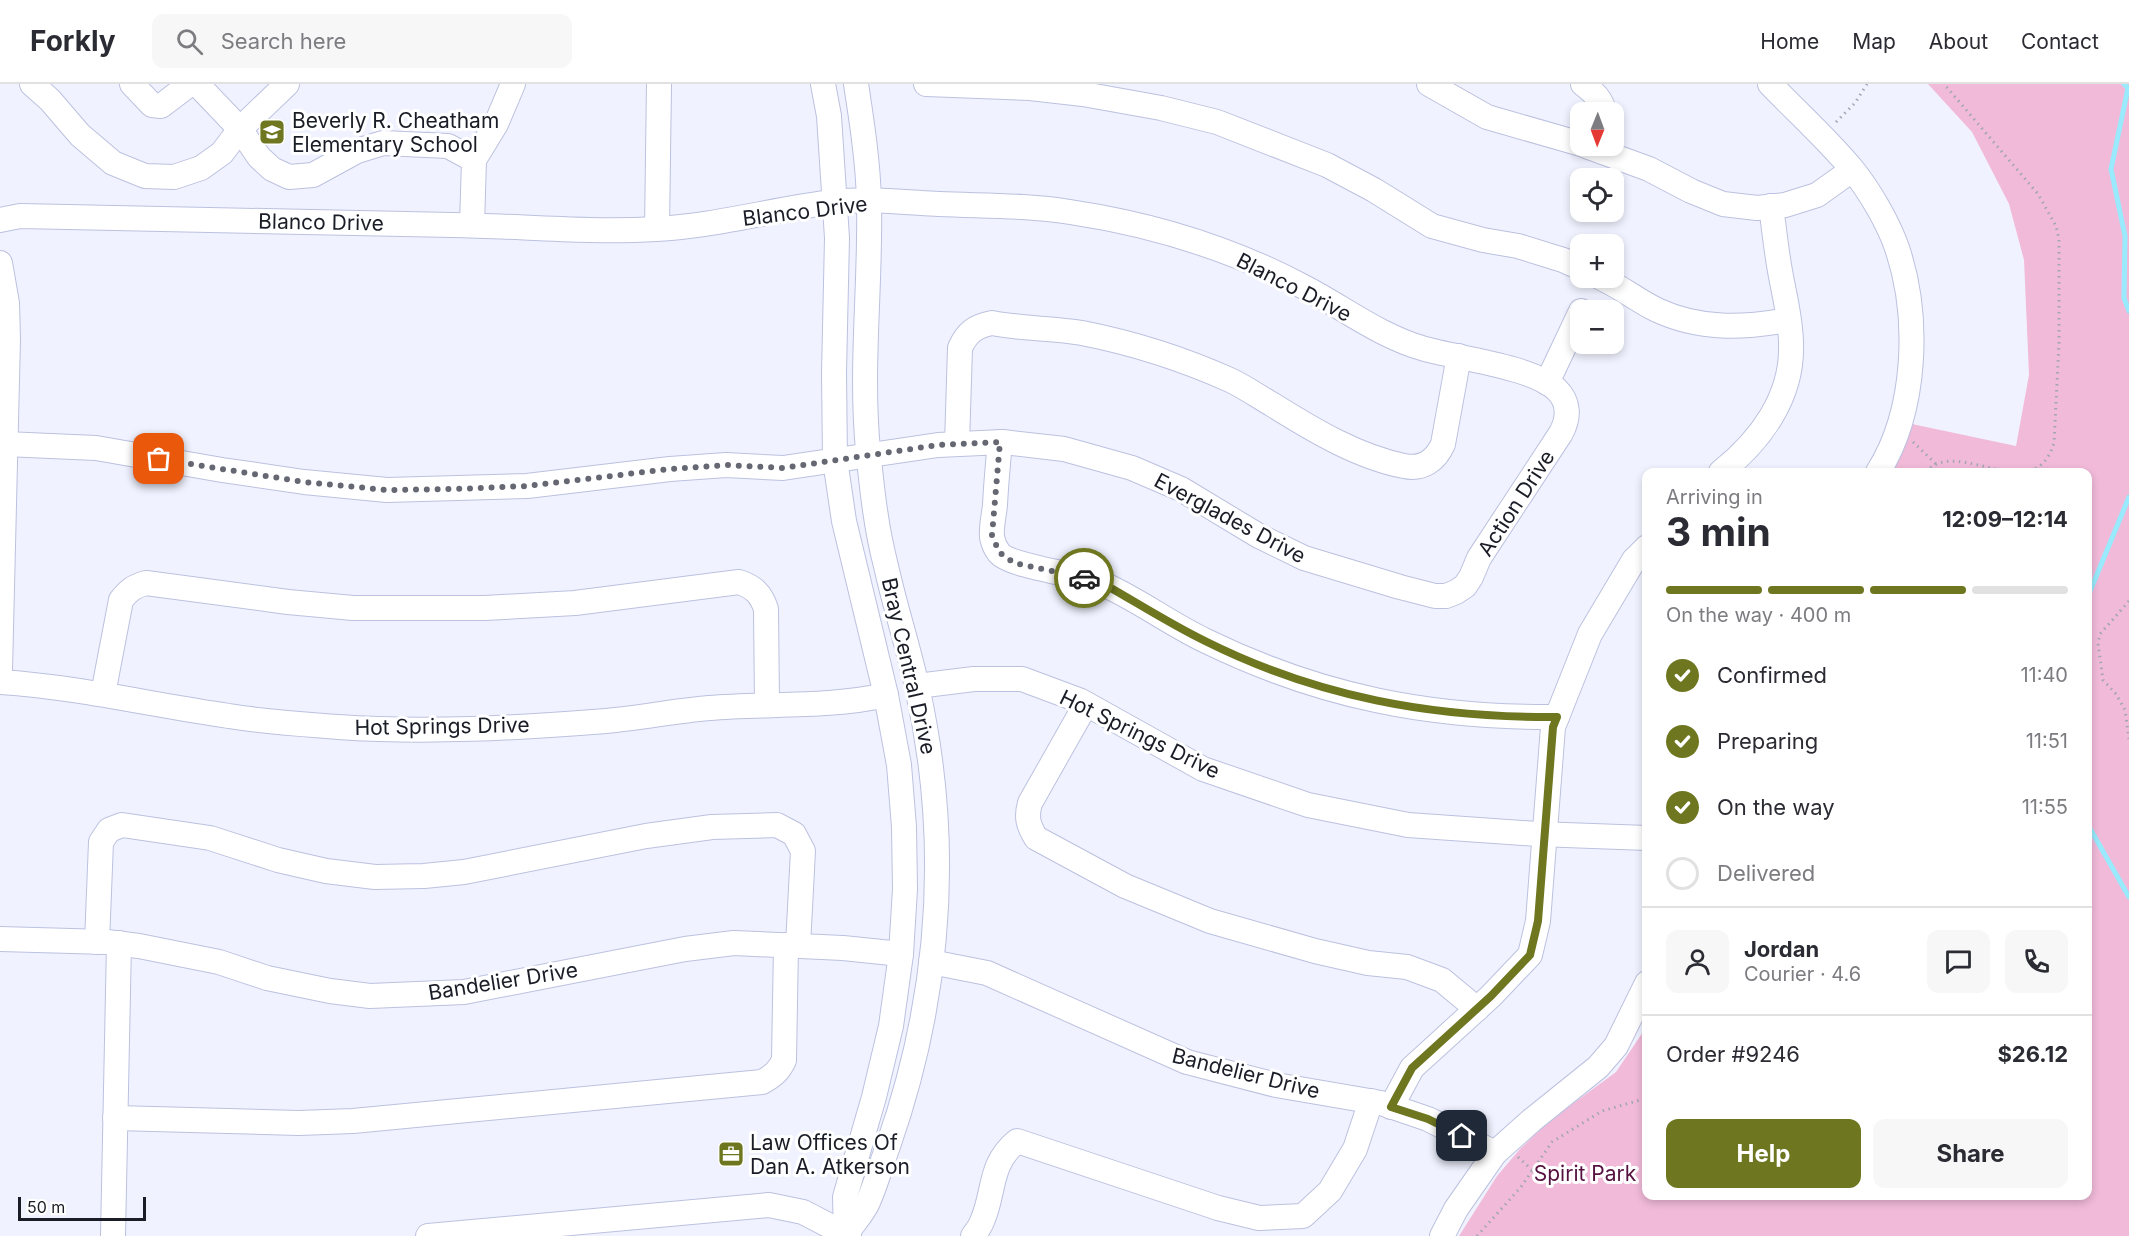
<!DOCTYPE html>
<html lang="en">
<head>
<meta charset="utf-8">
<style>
  :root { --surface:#fff; --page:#f7f7f7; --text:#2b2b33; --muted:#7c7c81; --line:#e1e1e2; --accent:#6e761f }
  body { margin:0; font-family:Inter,sans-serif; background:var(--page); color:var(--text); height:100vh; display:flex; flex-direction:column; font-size:22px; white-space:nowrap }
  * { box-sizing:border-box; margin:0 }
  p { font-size:20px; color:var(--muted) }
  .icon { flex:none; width:33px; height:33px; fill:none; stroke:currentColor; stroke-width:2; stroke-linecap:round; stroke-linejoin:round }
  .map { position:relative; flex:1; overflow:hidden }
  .sheet { position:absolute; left:1642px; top:384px; width:450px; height:732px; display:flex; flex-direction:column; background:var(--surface); border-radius:12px; box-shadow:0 3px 9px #0003 }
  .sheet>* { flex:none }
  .needle { width:39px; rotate:181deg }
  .buttons { position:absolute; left:1570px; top:18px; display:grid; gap:12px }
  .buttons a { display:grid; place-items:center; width:54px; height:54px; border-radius:12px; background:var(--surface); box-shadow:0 3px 9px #0003; font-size:30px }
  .scale { position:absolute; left:18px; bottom:15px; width:128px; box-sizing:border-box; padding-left:6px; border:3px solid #1a1c26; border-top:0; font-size:16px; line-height:21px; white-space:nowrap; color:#1a1c26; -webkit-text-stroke:4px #fff; paint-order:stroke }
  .pin { position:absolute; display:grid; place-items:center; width:51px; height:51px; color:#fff; margin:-26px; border-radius:12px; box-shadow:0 3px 9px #0006 }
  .courier { position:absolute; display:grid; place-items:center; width:60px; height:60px; margin:-30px; border:4px solid #6e761f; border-radius:50%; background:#fff; color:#222; box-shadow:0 2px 8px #0007 }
  .headline em { font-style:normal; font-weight:700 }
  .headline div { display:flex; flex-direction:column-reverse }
  .headline { display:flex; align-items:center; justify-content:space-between; height:102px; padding:0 24px }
  h1 { font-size:39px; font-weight:700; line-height:45px }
  .bar { display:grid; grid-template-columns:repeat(4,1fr); gap:9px 6px; align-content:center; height:72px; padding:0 24px }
  .bar i { height:8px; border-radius:4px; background:var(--line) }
  .bar .on { background:var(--accent) }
  .bar p { grid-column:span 4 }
  .line { display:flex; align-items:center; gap:15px; padding:0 24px; border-top:2px solid var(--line) }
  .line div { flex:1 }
  .round { display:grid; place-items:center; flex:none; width:63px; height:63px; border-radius:12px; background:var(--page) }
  ol { padding:0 24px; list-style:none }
  li { display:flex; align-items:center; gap:18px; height:66px }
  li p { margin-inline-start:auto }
  li .icon { padding:6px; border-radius:50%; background:var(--accent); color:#fff; stroke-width:4 }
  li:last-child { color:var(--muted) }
  li i { width:33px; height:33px; border:3px solid var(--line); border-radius:50% }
  .action { display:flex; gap:12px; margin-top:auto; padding:12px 24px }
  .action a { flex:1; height:69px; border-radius:12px; background:var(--accent); color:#fff; font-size:24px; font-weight:700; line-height:69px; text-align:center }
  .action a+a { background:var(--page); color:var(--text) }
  header { display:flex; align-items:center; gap:36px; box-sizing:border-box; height:84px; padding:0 30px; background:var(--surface); border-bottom:2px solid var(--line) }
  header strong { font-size:28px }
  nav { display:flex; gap:33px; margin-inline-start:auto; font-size:21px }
  .search { width:420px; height:54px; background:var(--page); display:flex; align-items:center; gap:15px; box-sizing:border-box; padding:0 21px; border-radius:12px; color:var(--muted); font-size:22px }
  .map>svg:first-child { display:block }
  .green { fill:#f1bad9 }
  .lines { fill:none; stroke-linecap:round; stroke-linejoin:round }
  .stream { stroke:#98eafc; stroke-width:5 }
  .minor-casing { stroke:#bcc1df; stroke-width:26 }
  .path { stroke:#a3a6b1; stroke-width:3; stroke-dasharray:1.5 4.5; stroke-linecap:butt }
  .minor { stroke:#fff; stroke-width:24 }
  .done { stroke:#656772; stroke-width:6; stroke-dasharray:0 10.8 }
  .route { stroke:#6e761f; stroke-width:8 }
  .labels { text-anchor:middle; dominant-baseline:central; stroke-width:6; stroke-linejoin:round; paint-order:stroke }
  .poi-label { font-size:21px; fill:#1a1c26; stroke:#fff; text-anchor:start }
  .street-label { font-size:21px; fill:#1a1c26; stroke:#fff }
  .park-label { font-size:21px; fill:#561140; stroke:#fff }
</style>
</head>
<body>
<header>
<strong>Forkly</strong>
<div class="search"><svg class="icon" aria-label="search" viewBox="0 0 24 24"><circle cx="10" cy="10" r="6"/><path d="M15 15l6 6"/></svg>Search here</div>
<nav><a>Home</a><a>Map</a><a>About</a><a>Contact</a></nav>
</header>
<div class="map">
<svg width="2129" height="1152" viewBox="0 0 2129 1152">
  <rect width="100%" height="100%" fill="#f0f3ff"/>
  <path class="green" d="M1928 0H2129V1152H1459L1497 1092 1520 1065 1548 1038 1616 988 1647 942V1112H2088V388H1890L1912 340 2016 362 2029 291 2024 176 2009 120 1972 48Z"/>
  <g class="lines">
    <g class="stream">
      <path d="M2124 0 2128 4 2111 85 2125 152 2124 214 2129 227"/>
      <path d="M2088 512 2129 413"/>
      <path d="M2088 741 2129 813"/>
    </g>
    <defs>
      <g id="minor">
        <path d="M32 0 50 16 80 51 113 79 145 92 174 93 201 84 222 69 240 45 287 0"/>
        <path d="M132 0 152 21 161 22 190 0"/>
        <path d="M197 0 240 45 259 73 272 85 289 93 313 91 357 67 383 59 448 62 474 76"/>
        <path d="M823 0 829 32 837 154 834 289 835 376 844 437 886 611 899 681 904 743 905 805 901 870 891 942 874 1013 845 1113 846 1150"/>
        <path d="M926 0 1030 4 1083 10 1161 24 1217 38 1327 81 1374 106 1432 142 1483 156 1518 162 1563 176 1581 184"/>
        <path d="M1429 0 1487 33 1581 60"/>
        <path d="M1583 0C1593 8 1602 15 1604 28"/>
        <path d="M1770 0C1797 28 1827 55 1852 85 1869 106 1888 138 1897 164 1920 232 1917 326 1878 388"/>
        <path d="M1586 62 1649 85 1691 107 1723 120 1757 124 1785 121 1817 111 1852 86"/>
        <path d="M0 136 20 132C164 135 308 138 452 141 520 142 588 149 656 145 716 142 774 125 833 118 868 114 904 118 939 120 983 122 1027 121 1070 128 1150 140 1230 164 1302 202 1343 223 1379 252 1425 265 1458 274 1532 283 1556 305 1570 318 1569 334 1561 349L1479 474 1471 493 1465 502 1456 508 1446 512H1435L1400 503 1304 474 1259 452 1181 405 1132 384 1064 365 1003 358 938 361 783 384 726 381 670 385 527 402 387 406 304 398 222 386 96 364 5 360"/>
        <path d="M472 141 474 76 496 40 513 0"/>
        <path d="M657 145 659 0"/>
        <path d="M0 179 7 219 8 255 0 586"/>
        <path d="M1601 194C1621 203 1638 217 1657 226 1700 246 1743 244 1788 236"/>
        <path d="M1547 299 1581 227"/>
        <path d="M1000 358C998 379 996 400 995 421 994 431 991 443 992 453 993 459 996 465 999 469 1011 483 1080 490 1103 500 1139 516 1170 540 1206 557 1321 613 1430 634 1557 633"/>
        <path d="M957 360 960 264C967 248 976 242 992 239 1022 245 1053 244 1082 249 1133 259 1183 275 1230 296 1245 303 1259 313 1273 321 1313 346 1358 373 1404 382 1423 386 1436 376 1443 360L1459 272"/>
        <path d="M1721 388C1760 357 1793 313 1791 260 1791 235 1784 210 1780 187 1776 165 1774 144 1771 122"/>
        <path d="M0 598C77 603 152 621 229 632 265 638 301 640 338 643 426 649 517 644 606 637 640 634 674 627 709 624 768 619 828 624 886 611"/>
        <path d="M917 602 974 595H1022L1081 617 1203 685 1308 721 1408 741 1538 750 1647 754"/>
        <path d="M103 610 121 516C128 507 134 502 146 499L288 518 353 524H485L575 519 739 498C754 503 761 510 766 525L767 620"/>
        <path d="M1086 620 1030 719C1026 733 1028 741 1036 754L1125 802 1210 837 1315 867 1368 879 1407 883 1442 896 1477 925"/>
        <path d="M0 855 107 858 139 862 219 878 267 894 330 907 370 912 464 908 685 865 734 859 843 864 901 870"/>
        <path d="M97 858 101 758 109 746 122 741 210 754 278 776 326 787 375 793 424 792 464 788 646 752 712 743 777 741 794 750 803 767 798 861"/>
        <path d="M931 878 987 889 1187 978 1276 1001 1381 1019 1428 1035 1495 1069"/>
        <path d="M1391 1023 1412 984 1491 912 1530 871 1538 837 1553 643 1590 550 1634 476 1647 463"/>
        <path d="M115 1034 299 1039 353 1037 762 998C773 992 779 987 784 976L786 861"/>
        <path d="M113 1152 119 859"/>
        <path d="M428 1152 769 1121 803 1128 849 1152"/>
        <path d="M845 1152C852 1140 863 1130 868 1118 876 1100 881 1081 888 1062 941 911 952 759 917 603 908 562 895 523 886 482 876 444 872 405 868 366 860 283 871 200 869 117 868 78 862 39 856 0"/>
        <path d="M973 1152C977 1147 981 1141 983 1135 995 1106 989 1080 1017 1057L1218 1124 1259 1134 1303 1132 1330 1107 1355 1065 1371 1017"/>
        <path d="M1442 1152 1456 1125 1495 1069 1532 1036 1598 983 1616 962 1647 899"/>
      </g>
    </defs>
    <use href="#minor" class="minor-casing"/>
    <g class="path">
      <path d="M1836 38 1855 19 1867 0"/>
      <path d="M1913 358 1936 380"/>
      <path d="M1926 388C1957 351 2034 426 2054 359L2059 259V155L2056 142 2038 110 1944 0"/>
      <path d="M2129 517 2100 550 2098 559 2103 596 2116 610 2125 626 2129 655"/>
      <path d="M1518 1073 1532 1086"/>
      <path d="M1477 1152 1521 1103 1552 1058 1602 1027 1647 1014"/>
    </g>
    <use href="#minor" class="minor"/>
  </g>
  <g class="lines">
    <path class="done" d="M159 375 304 398 387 406 456 405 527 402 670 385 726 381 783 384 938 361 1000 358 992 451 999 468 1014 479 1084 494"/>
    <path class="route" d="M1084 494 1102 499C1136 518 1170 540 1205 557 1317 613 1432 634 1557 633L1553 643 1538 837 1530 871 1491 912 1412 984 1391 1023 1428 1035 1462 1052"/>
  </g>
  <defs>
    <symbol id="school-square" viewBox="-11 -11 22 22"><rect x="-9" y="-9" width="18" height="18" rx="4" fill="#6e761f" stroke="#fff"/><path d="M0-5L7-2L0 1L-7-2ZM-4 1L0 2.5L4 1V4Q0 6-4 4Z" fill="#fff"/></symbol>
    <symbol id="office-square" viewBox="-11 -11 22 22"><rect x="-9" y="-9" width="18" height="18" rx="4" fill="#6e761f" stroke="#fff"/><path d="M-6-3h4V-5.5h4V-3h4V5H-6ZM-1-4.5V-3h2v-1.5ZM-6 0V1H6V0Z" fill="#fff"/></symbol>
  </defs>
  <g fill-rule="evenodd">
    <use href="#school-square" x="257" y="33" width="30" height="30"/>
    <use href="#office-square" x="716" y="1055" width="30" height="30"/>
  </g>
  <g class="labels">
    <g class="poi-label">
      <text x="292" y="36">Beverly R. Cheatham<tspan x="292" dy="24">Elementary School</tspan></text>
      <text x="750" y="1058">Law Offices Of<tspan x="750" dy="24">Dan A. Atkerson</tspan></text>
    </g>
    <g class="street-label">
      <text transform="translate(805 127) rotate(-7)">Blanco Drive</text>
      <text transform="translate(321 138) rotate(1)">Blanco Drive</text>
      <text transform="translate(1294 203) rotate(27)">Blanco Drive</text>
      <text transform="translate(1516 419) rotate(-57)">Action Drive</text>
      <text transform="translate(1230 434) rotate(28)">Everglades Drive</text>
      <text transform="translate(909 582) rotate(77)">Bray Central Drive</text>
      <text transform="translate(442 642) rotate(-1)">Hot Springs Drive</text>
      <text transform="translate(1140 650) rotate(26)">Hot Springs Drive</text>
      <text transform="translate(503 897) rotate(-9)">Bandelier Drive</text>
      <text transform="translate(1246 989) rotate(14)">Bandelier Drive</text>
    </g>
    <g class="park-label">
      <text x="1585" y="1089">Spirit Park</text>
    </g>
  </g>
</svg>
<div class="buttons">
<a><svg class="needle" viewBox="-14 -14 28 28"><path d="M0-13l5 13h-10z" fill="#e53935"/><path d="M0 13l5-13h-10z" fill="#7c7c81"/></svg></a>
<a><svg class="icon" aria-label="locate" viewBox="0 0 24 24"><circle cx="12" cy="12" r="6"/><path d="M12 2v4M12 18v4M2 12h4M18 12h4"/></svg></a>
<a>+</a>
<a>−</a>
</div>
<div class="scale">50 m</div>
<div class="pin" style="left:159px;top:375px;background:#ea580c"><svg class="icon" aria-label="bag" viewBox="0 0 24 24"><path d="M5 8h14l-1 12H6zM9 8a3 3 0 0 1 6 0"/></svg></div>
<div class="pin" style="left:1462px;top:1052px;background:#1f2937"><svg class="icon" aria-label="home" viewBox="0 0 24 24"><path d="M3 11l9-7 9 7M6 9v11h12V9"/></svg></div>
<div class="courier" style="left:1084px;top:494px"><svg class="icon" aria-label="car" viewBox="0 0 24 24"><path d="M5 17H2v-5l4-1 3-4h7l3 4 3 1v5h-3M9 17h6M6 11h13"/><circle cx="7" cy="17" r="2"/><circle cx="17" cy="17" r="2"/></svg></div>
<section class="sheet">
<div class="headline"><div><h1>3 min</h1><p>Arriving in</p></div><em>12:09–12:14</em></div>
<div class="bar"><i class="on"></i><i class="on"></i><i class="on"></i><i></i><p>On the way · 400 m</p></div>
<ol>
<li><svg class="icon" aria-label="check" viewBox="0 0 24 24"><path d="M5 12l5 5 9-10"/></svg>Confirmed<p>11:40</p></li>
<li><svg class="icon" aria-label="check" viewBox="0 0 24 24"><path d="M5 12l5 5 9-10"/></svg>Preparing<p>11:51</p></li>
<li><svg class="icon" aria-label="check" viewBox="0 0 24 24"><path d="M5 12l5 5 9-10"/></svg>On the way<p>11:55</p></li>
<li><i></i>Delivered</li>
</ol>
<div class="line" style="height:108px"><a class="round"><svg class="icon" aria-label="person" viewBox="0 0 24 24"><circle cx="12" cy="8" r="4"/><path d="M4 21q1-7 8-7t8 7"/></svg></a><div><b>Jordan</b><p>Courier · 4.6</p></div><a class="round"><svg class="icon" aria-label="chat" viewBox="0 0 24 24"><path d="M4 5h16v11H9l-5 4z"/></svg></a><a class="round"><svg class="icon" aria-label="phone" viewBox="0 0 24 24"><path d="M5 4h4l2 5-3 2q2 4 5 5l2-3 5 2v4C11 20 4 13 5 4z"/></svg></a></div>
<div class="line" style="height:78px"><div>Order #9246</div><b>$26.12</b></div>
<div class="action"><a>Help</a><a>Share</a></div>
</section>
</div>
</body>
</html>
